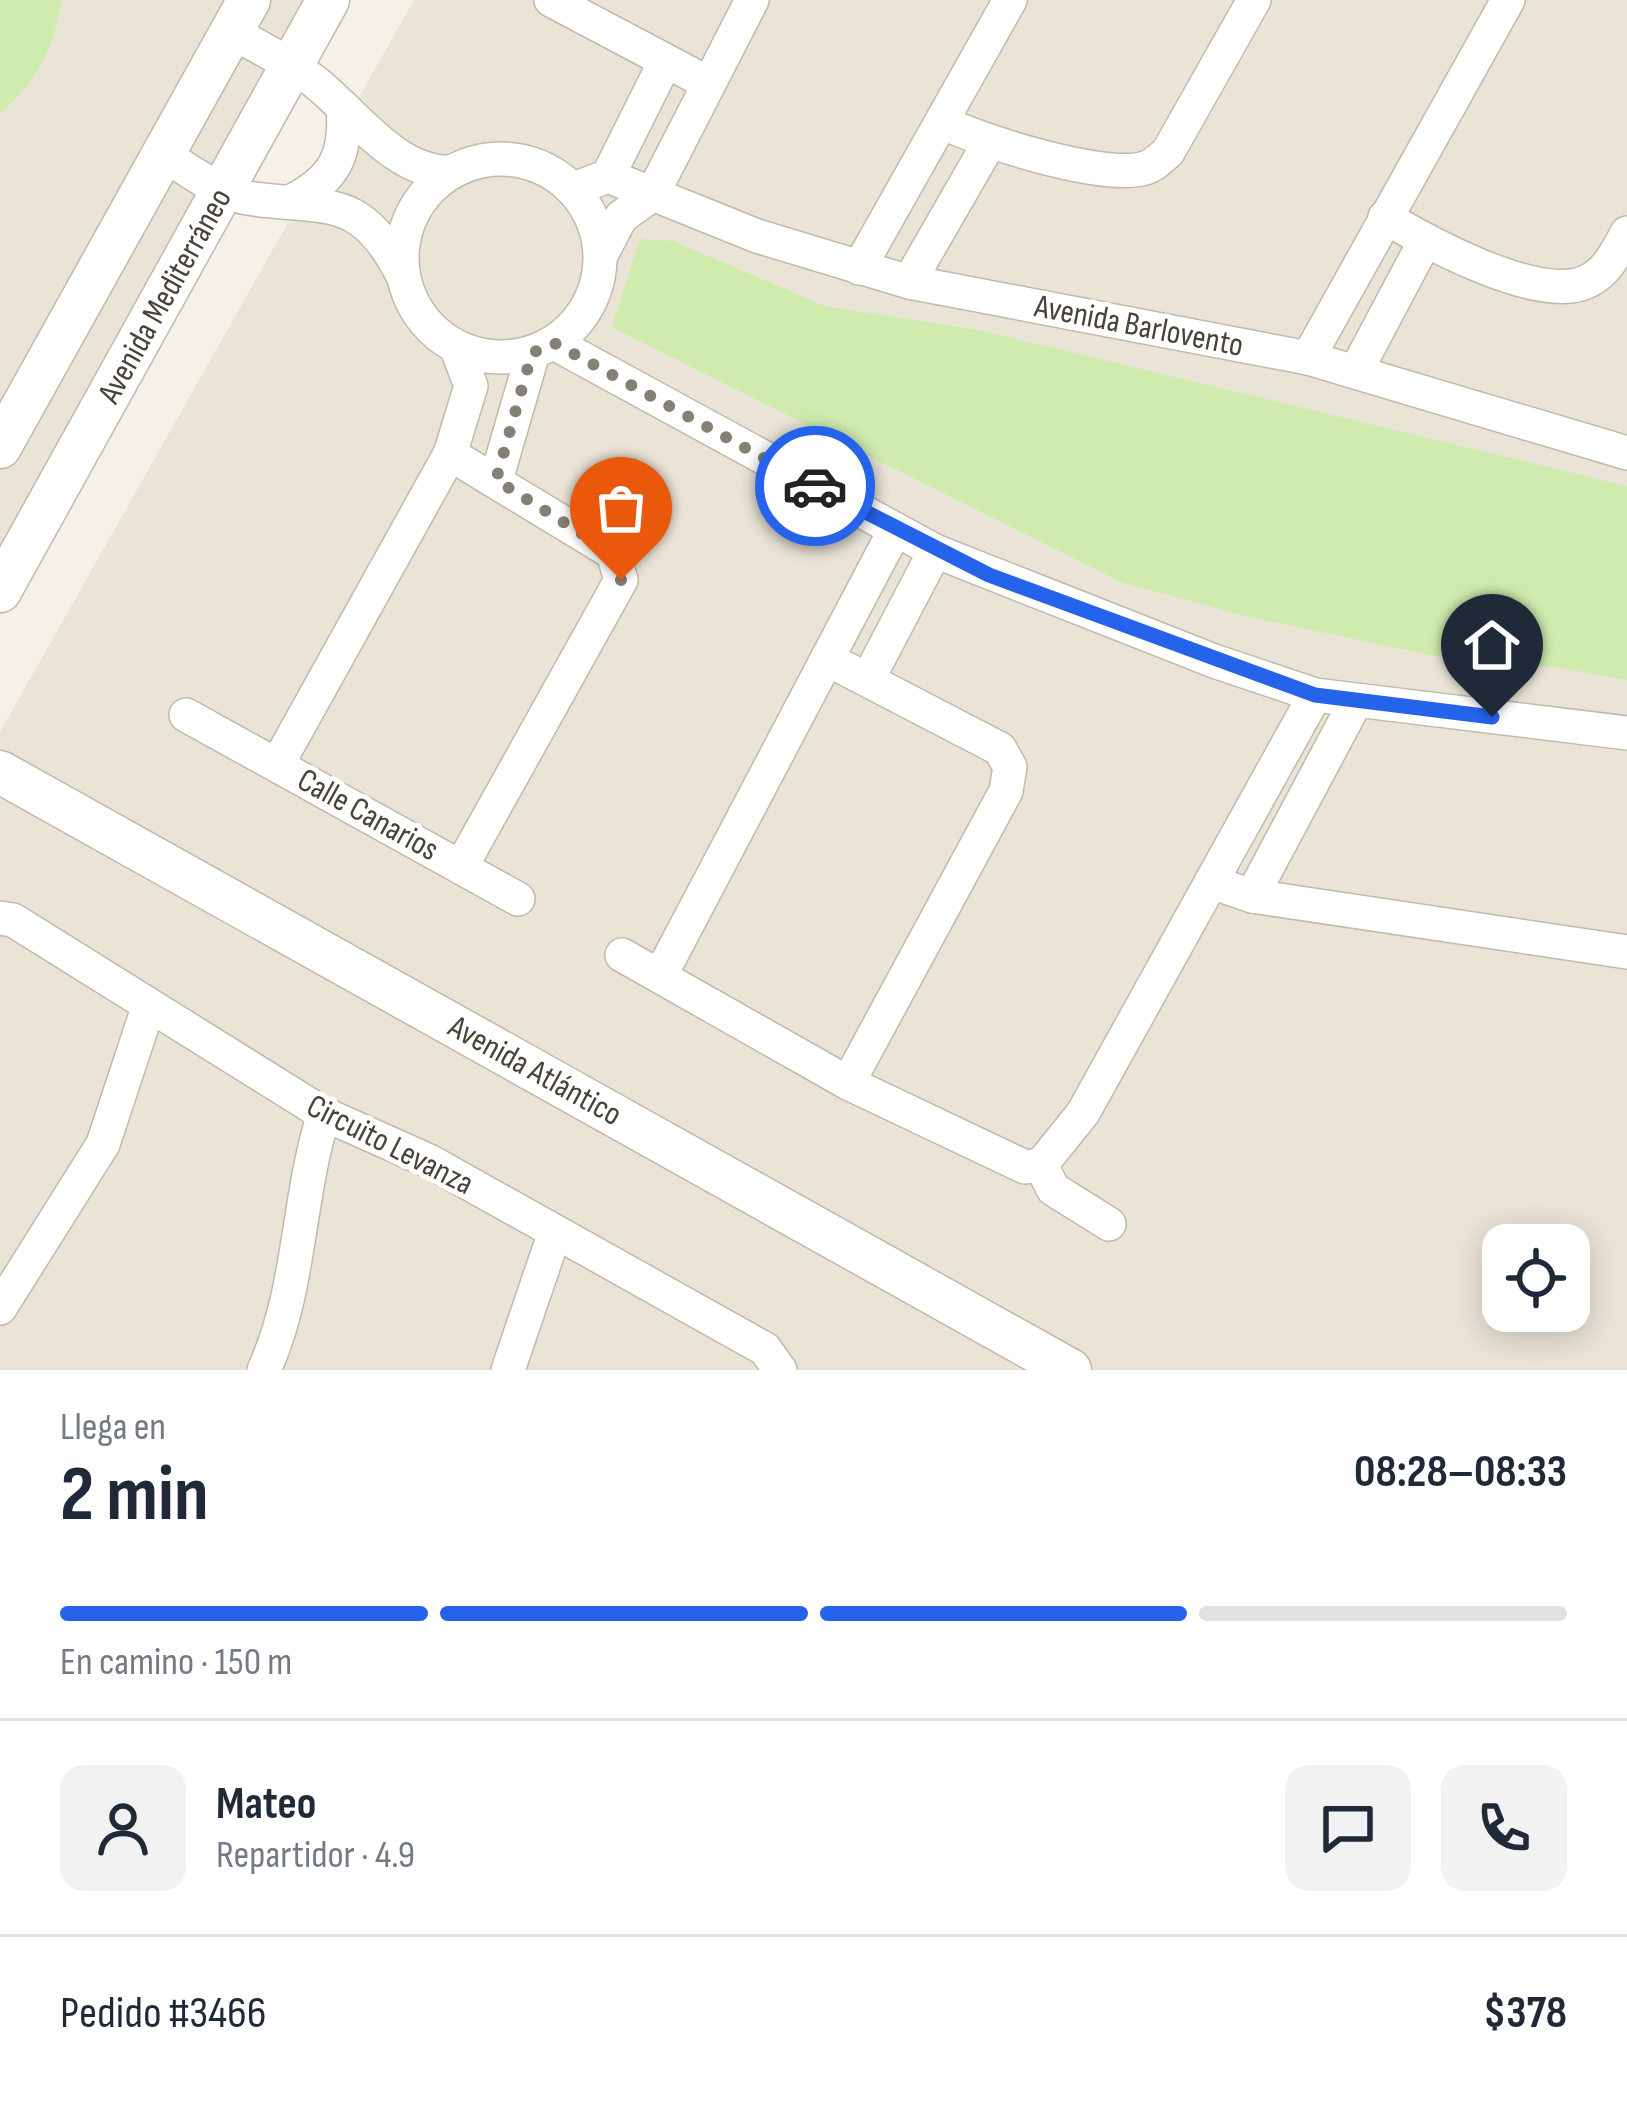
<!DOCTYPE html>
<html lang="es">
<head>
<meta charset="utf-8">
<style>
  :root { --surface:#fff; --page:#f2f2f3; --text:#1f2937; --muted:#747a83; --line:#e0e1e3; --accent:#2563eb }
  body { margin:0; font-family:"Sofia Sans Condensed",sans-serif; background:var(--page); color:var(--text); height:100vh; display:flex; flex-direction:column; font-size:45px; white-space:nowrap }
  * { box-sizing:border-box; margin:0 }
  p { font-size:39px; color:var(--muted) }
  .icon { flex:none; width:66px; height:66px; fill:none; stroke:currentColor; stroke-width:2; stroke-linecap:round; stroke-linejoin:round }
  .map { position:relative; height:1370px; overflow:hidden }
  .sheet { display:flex; flex-direction:column; background:var(--surface); flex:1 }
  .sheet>* { flex:none }
  .tools { position:absolute; left:1482px; top:1224px; display:grid; gap:24px }
  .tools a { display:grid; place-items:center; width:108px; height:108px; border-radius:24px; background:var(--surface); box-shadow:0 6px 30px #0003; font-size:60px }
  .pin { position:absolute; display:grid; place-items:center; width:102px; height:102px; color:#fff; margin:-123px -51px; border-radius:50% 50% 50% 0; rotate:-45deg; box-shadow:0 0 12px #0007 }
  .pin .icon { rotate:45deg }
  .courier { position:absolute; display:grid; place-items:center; width:120px; height:120px; margin:-60px; border:9px solid #2563eb; border-radius:50%; background:#fff; color:#222; box-shadow:0 3px 15px #0007 }
  .headline em { font-style:normal; font-weight:700 }
  .headline div { display:flex; flex-direction:column-reverse }
  .headline { display:flex; align-items:center; justify-content:space-between; height:204px; padding:0 60px }
  h1 { font-size:78px; font-weight:700; line-height:90px }
  .bar { display:grid; grid-template-columns:repeat(4,1fr); gap:18px 12px; align-content:center; height:144px; padding:0 60px }
  .bar i { height:15px; border-radius:9px; background:var(--line) }
  .bar .current { background:var(--accent) }
  .bar p { grid-column:span 4 }
  .line { display:flex; align-items:center; gap:30px; padding:0 60px; border-top:3px solid var(--line) }
  .line div { flex:1 }
  .round { display:grid; place-items:center; flex:none; width:126px; height:126px; border-radius:24px; background:var(--page) }
  .map>svg:first-child { display:block }
  .residential { fill:#e9e4d6; fill-rule:evenodd }
  .green { fill:#cfecae }
  .lines { fill:none; stroke-linecap:round; stroke-linejoin:round }
  .minor-casing { stroke:#c1baaa; stroke-width:36 }
  .tertiary-casing { stroke:#c1baaa; stroke-width:45 }
  .minor { stroke:#fff; stroke-width:33 }
  .tertiary { stroke:#fff; stroke-width:42 }
  .done { stroke:#857f74; stroke-width:12; stroke-dasharray:0 21.6 }
  .route { stroke:#2563eb; stroke-width:15 }
  .labels { text-anchor:middle; dominant-baseline:central; stroke-width:10; stroke-linejoin:round; paint-order:stroke }
  .street-label { font-size:33px; fill:#494236; stroke:#fff }
</style>
</head>
<body>
<div class="map">
<svg width="1627" height="1370" viewBox="0 0 1627 1370">
  <rect width="100%" height="100%" fill="#f5f1e8"/>
  <g class="residential">
    <path d="M0 0H342L0 595Z"/>
    <path d="M414 0H1627V1370H0V732ZM1503 1245H1569V1311H1503Z"/>
  </g>
  <g class="green">
    <path d="M0 0H62C51 54 40 77 0 113Z"/>
    <path d="M640 239 673 241 825 306 983 331 1627 486V680L1556 667 1469 663 1245 616 1121 582 612 327Z"/>
  </g>
  <g class="lines">
    <defs>
      <g id="minor">
        <path d="M551 0 706 82"/>
        <path d="M231 31C261 49 294 64 320 86 358 118 399 175 452 172"/>
        <path d="M942 122C980 141 1105 181 1145 168 1153 166 1161 158 1168 152L1254 0"/>
        <path d="M164 155C189 170 218 193 247 198 325 210 360 191 402 274"/>
        <circle cx="501" cy="258" r="99"/>
        <path d="M608 176 665 62"/>
        <path d="M574 189 608 176 757 236 909 282 1308 358 1627 453"/>
        <path d="M292 201C335 179 347 155 343 107"/>
        <path d="M1385 217C1428 243 1526 296 1577 285 1604 279 1615 255 1627 233"/>
        <path d="M601 255 621 217 652 195 752 0"/>
        <path d="M859 268 1010 0"/>
        <path d="M909 282 988 145"/>
        <path d="M554 343 935 551 1214 661 1315 695 1627 733"/>
        <path d="M1308 358 1508 0"/>
        <path d="M1356 371 1425 241"/>
        <path d="M450 454 613 553 621 580 461 867"/>
        <path d="M496 480 533 353"/>
        <path d="M827 659 1000 749 1010 767 1006 791 848 1083"/>
        <path d="M868 679 935 551"/>
        <path d="M186 715 518 899"/>
        <path d="M277 765 450 454 471 386 457 349"/>
        <path d="M1211 882 1252 896 1627 952"/>
        <path d="M1252 896 1356 701"/>
        <path d="M0 918 13 920 324 1114 429 1161 765 1349 780 1370"/>
        <path d="M622 955 848 1083 1025 1167 1041 1165"/>
        <path d="M660 976 895 530"/>
        <path d="M1041 1165 1083 1113 1315 695"/>
        <path d="M1041 1165 1053 1189 1109 1224"/>
        <path d="M0 1308 103 1144 149 1005"/>
        <path d="M264 1370C301 1290 297 1198 324 1114"/>
        <path d="M508 1370 555 1232"/>
      </g>
      <g id="tertiary">
        <path d="M0 447 249 0"/>
        <path d="M0 591 328 0"/>
        <path d="M0 772 1070 1370"/>
      </g>
    </defs>
    <use href="#minor" class="minor-casing"/>
    <use href="#tertiary" class="tertiary-casing"/>
    <use href="#minor" class="minor"/>
    <use href="#tertiary" class="tertiary"/>
  </g>
  <g class="lines">
    <path class="done" d="M621 580 613 553 496 480 532 353 554 343 815 486"/>
    <path class="route" d="M815 486 989 575 1315 695 1492 717"/>
  </g>
  <g class="labels">
    <g class="street-label">
      <text transform="translate(165 296) rotate(-61)">Avenida Mediterráneo</text>
      <text transform="translate(1139 326) rotate(11)">Avenida Barlovento</text>
      <text transform="translate(368 815) rotate(29)">Calle Canarios</text>
      <text transform="translate(535 1071) rotate(29)">Avenida Atlántico</text>
      <text transform="translate(390 1145) rotate(27)">Circuito Levanza</text>
    </g>
  </g>
</svg>
<div class="tools">
<a><svg class="icon" aria-label="locate" viewBox="0 0 24 24"><circle cx="12" cy="12" r="6"/><path d="M12 2v4M12 18v4M2 12h4M18 12h4"/></svg></a>
</div>
<div class="pin" style="left:621px;top:580px;background:#ea580c"><svg class="icon" aria-label="bag" viewBox="0 0 24 24"><path d="M5 8h14l-1 12H6zM9 8a3 3 0 0 1 6 0"/></svg></div>
<div class="pin" style="left:1492px;top:717px;background:#1f2937"><svg class="icon" aria-label="home" viewBox="0 0 24 24"><path d="M3 11l9-7 9 7M6 9v11h12V9"/></svg></div>
<div class="courier" style="left:815px;top:486px"><svg class="icon" aria-label="car" viewBox="0 0 24 24"><path d="M5 17H2v-5l4-1 3-4h7l3 4 3 1v5h-3M9 17h6M6 11h13"/><circle cx="7" cy="17" r="2"/><circle cx="17" cy="17" r="2"/></svg></div>
</div>
<section class="sheet">
<div class="headline"><div><h1>2 min</h1><p>Llega en</p></div><em>08:28–08:33</em></div>
<div class="bar"><i class="current"></i><i class="current"></i><i class="current"></i><i></i><p>En camino · 150 m</p></div>
<div class="line" style="height:216px"><a class="round"><svg class="icon" aria-label="person" viewBox="0 0 24 24"><circle cx="12" cy="8" r="4"/><path d="M4 21q1-7 8-7t8 7"/></svg></a><div><b>Mateo</b><p>Repartidor · 4.9</p></div><a class="round"><svg class="icon" aria-label="chat" viewBox="0 0 24 24"><path d="M4 5h16v11H9l-5 4z"/></svg></a><a class="round"><svg class="icon" aria-label="phone" viewBox="0 0 24 24"><path d="M5 4h4l2 5-3 2q2 4 5 5l2-3 5 2v4C11 20 4 13 5 4z"/></svg></a></div>
<div class="line" style="height:156px"><div>Pedido #3466</div><b>$378</b></div>
</section>
</body>
</html>
